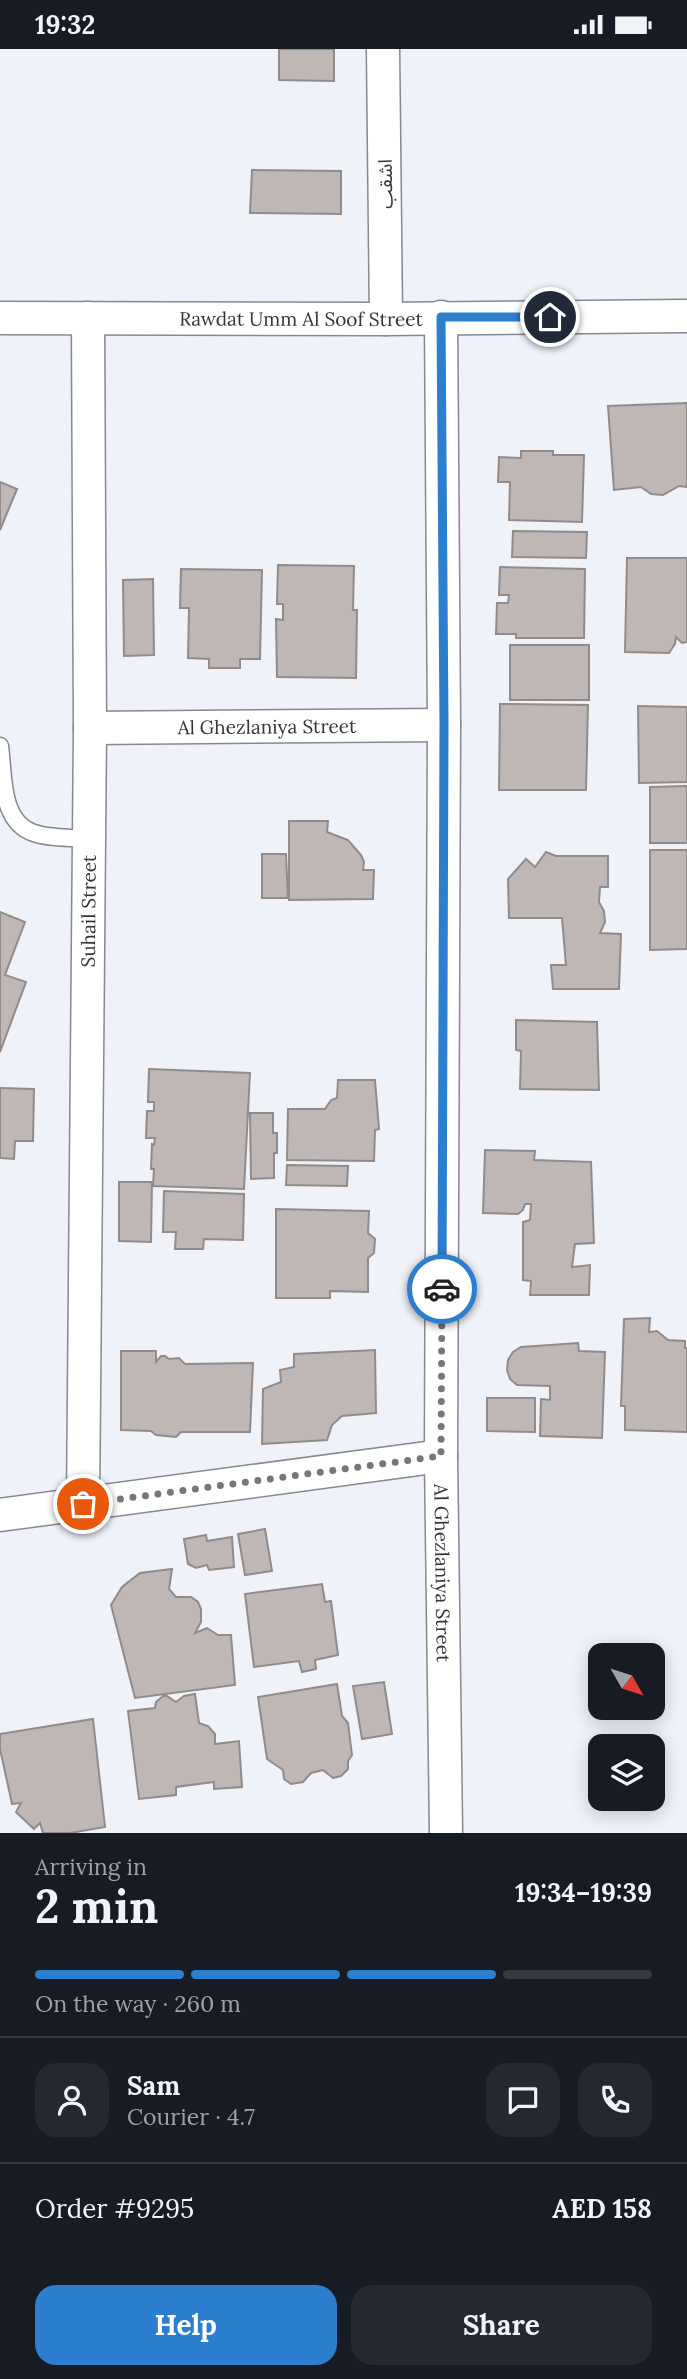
<!DOCTYPE html>
<html lang="en">
<head>
<meta charset="utf-8">
<style>
  :root { --surface:#171b24; --page:#242831; --text:#f1f3f6; --muted:#9ea1a6; --line:#363941; --accent:#2b7fce }
  body { margin:0; font-family:Lora,"Noto Sans Arabic",serif; background:var(--page); color:var(--text); height:100vh; display:flex; flex-direction:column; font-size:26px; white-space:nowrap }
  * { box-sizing:border-box; margin:0 }
  p { font-size:23px; color:var(--muted) }
  .icon { flex:none; width:38px; height:38px; fill:none; stroke:currentColor; stroke-width:2; stroke-linecap:round; stroke-linejoin:round }
  .map { position:relative; height:1784px; overflow:hidden }
  .sheet { display:flex; flex-direction:column; background:var(--surface); flex:1 }
  .sheet>* { flex:none }
  .needle { width:46px; rotate:129deg }
  .fabs { position:absolute; left:588px; top:1594px; display:grid; gap:14px }
  .fabs a { display:grid; place-items:center; width:77px; height:77px; border-radius:14px; background:var(--surface); box-shadow:0 4px 18px #0003; font-size:35px }
  .pin { position:absolute; display:grid; place-items:center; width:60px; height:60px; color:#fff; margin:-30px; border:4px solid #fff; border-radius:50%; box-shadow:0 2px 7px #0007 }
  .courier { position:absolute; display:grid; place-items:center; width:70px; height:70px; margin:-35px; border:5px solid #2b7fce; border-radius:50%; background:#fff; color:#222; box-shadow:0 2px 9px #0007 }
  .head em { font-style:normal; font-weight:800 }
  .head div { display:flex; flex-direction:column-reverse }
  .head { display:flex; align-items:center; justify-content:space-between; height:119px; padding:0 35px }
  h1 { font-size:46px; font-weight:800; line-height:52px }
  .bar { display:grid; grid-template-columns:repeat(4,1fr); gap:10px 7px; align-content:center; height:84px; padding:0 35px }
  .bar i { height:9px; border-radius:5px; background:var(--line) }
  .bar .selected { background:var(--accent) }
  .bar p { grid-column:span 4 }
  .line { display:flex; align-items:center; gap:18px; padding:0 35px; border-top:2px solid var(--line) }
  .line div { flex:1 }
  .round { display:grid; place-items:center; flex:none; width:74px; height:74px; border-radius:21px; background:var(--page) }
  .action { display:flex; gap:14px; margin-top:auto; padding:14px 35px }
  .action a { flex:1; height:80px; border-radius:21px; background:var(--accent); color:#fff; font-size:28px; font-weight:800; line-height:80px; text-align:center }
  .action a+a { background:var(--page); color:var(--text) }
  .status { display:flex; justify-content:space-between; align-items:center; height:49px; padding:0 35px; background:var(--surface); direction:ltr }
  .status svg { height:19px; fill:currentColor }
  .map>svg:first-child { display:block }
  .building { fill:#beb7b5; stroke:#928b89; stroke-width:2 }
  .lines { fill:none; stroke-linecap:round; stroke-linejoin:round }
  .lane-casing { stroke:#86898e; stroke-width:19 }
  .street-casing { stroke:#86898e; stroke-width:35 }
  .lane { stroke:#fff; stroke-width:16 }
  .street { stroke:#fff; stroke-width:32 }
  .done { stroke:#75777b; stroke-width:7; stroke-dasharray:0 12.6 }
  .route { stroke:#2b7fce; stroke-width:9 }
  .labels { text-anchor:middle; dominant-baseline:central; stroke-width:7; stroke-linejoin:round; paint-order:stroke }
  .street-label { font-size:19px; fill:#343538; stroke:#fff }
</style>
</head>
<body>
<div class="status"><b>19:32</b><svg viewBox="0 0 49 12"><path d="M0 12V9h3v3zM5 12V6h3v6zM10 12V3h3v9zM15 12V0h3v12zM26 1h20v11H26zM47 4h2v5h-2z"/></svg></div>
<div class="map">
<svg width="687" height="1784" viewBox="0 0 687 1784">
  <rect width="100%" height="100%" fill="#eff2f8"/>
  <g class="building">
    <path d="M279 0H334V32L279 31Z"/>
    <path d="M252 121 341 122V165L250 164Z"/>
    <path d="M687 354V438L679 437 663 446 651 445 641 438 614 441 608 357Z"/>
    <path d="M521 402H553V406H584L582 473 509 471 510 433H498L499 408 521 409Z"/>
    <path d="M0 433 17 440 0 481Z"/>
    <path d="M513 482 587 483 586 509 512 508Z"/>
    <path d="M627 509H687V593L682 594 676 588 675 595 669 604 625 603Z"/>
    <path d="M278 516 354 517 353 561H357L356 629 277 628 276 570 283 571V555H277Z"/>
    <path d="M500 518 585 520 584 589H516V585H496L497 554H508L509 546H499Z"/>
    <path d="M181 520 262 521 260 610H240V619H209V610L188 609 189 559H180Z"/>
    <path d="M153 530 154 606 124 607 123 531Z"/>
    <rect x="510" y="596" width="79" height="55"/>
    <path d="M500 655 588 656 586 741H499Z"/>
    <path d="M638 657 687 658V733L639 734Z"/>
    <path d="M687 737V794H650V738Z"/>
    <path d="M289 772H328L327 783 348 791 361 806 364 813 363 821H374L373 850 289 851Z"/>
    <path d="M650 801H687V900L650 901Z"/>
    <path d="M546 803 556 807H608V838H600L599 853 604 862 605 873 600 884 621 885 619 940H553L551 916H566L562 869H509L508 830 526 810 535 818Z"/>
    <path d="M262 805H286L288 849H262Z"/>
    <path d="M0 863 25 873 5 926 26 933 0 1003Z"/>
    <path d="M516 971 597 973 599 1041 520 1040 521 1002 516 1001Z"/>
    <path d="M149 1020 250 1024 244 1140 153 1137 154 1120H151L152 1095 154 1096 155 1089H146L147 1062H154V1053H148Z"/>
    <path d="M338 1031H375L379 1080 375 1081 374 1112 287 1111 288 1060H325L331 1051 337 1049Z"/>
    <path d="M0 1039 34 1040 33 1092H15L14 1110 0 1109Z"/>
    <path d="M250 1064H273V1084H277V1104H274V1129L251 1130Z"/>
    <path d="M485 1101 535 1102 534 1111 591 1113 594 1194 575 1195 572 1218 590 1216 589 1246H530L531 1232 523 1231V1173L530 1171 531 1155H525L523 1161 518 1165 483 1164Z"/>
    <path d="M287 1116 348 1117 347 1137 286 1136Z"/>
    <path d="M119 1133H152L151 1193 119 1192Z"/>
    <path d="M164 1142 244 1145 243 1191 204 1190 203 1200H175L176 1183H163Z"/>
    <path d="M276 1160 369 1162 368 1184 375 1190 374 1204 368 1209V1243L330 1242V1249H276Z"/>
    <path d="M650 1269 649 1283 657 1282 668 1291 685 1292V1299H687V1383L625 1381V1357H621L624 1270Z"/>
    <path d="M578 1294 579 1302 605 1303 602 1389 540 1387 541 1350 550 1351V1337L517 1336 510 1330 507 1321 508 1311 513 1303 521 1298Z"/>
    <path d="M375 1301 376 1364 342 1367 332 1376 327 1391 262 1395 263 1340 281 1333 280 1321 294 1318V1305Z"/>
    <path d="M121 1302H156V1313L161 1307H165L169 1310 179 1309 185 1315 253 1314 250 1383H181L176 1388 156 1386 151 1382 121 1381Z"/>
    <path d="M487 1349H535V1383L487 1382Z"/>
    <path d="M265 1480 272 1522 245 1526 238 1485Z"/>
    <path d="M206 1486 207 1492 232 1488 234 1518 209 1521 207 1516 196 1519 188 1515 184 1490Z"/>
    <path d="M172 1520 169 1540 176 1548H191L198 1553 201 1560V1573L195 1584 207 1579 218 1586H231L235 1636 135 1649 111 1556 122 1538 140 1524Z"/>
    <path d="M322 1535 325 1553 331 1552 338 1606 315 1611 316 1620 302 1623 299 1612 254 1618 245 1545Z"/>
    <path d="M384 1633 392 1685 362 1690 353 1637Z"/>
    <path d="M337 1635 342 1667 348 1674 352 1706 348 1712V1720L341 1727 333 1729 323 1721 311 1724 303 1733 291 1735 284 1730 283 1721 267 1710 258 1648Z"/>
    <path d="M195 1645 199 1674 208 1677 215 1685V1695L239 1692 242 1738 214 1740V1733L176 1738V1746L139 1750 128 1662 155 1659 156 1653 163 1647H167L176 1653 184 1647Z"/>
    <path d="M93 1670 105 1778 70 1784H43L40 1774 34 1780 16 1763 21 1754 12 1755 0 1700V1685Z"/>
  </g>
  <g class="lines">
    <defs>
      <path id="lane" d="M0 697C4 726 0 773 34 784 50 790 72 788 89 790"/>
      <g id="street">
        <path d="M383 0 386 270"/>
        <path id="s1" d="M441 268 444 676 441 1407 446 1784"/>
        <path id="s2" d="M0 269 386 270 687 267"/>
        <path id="s3" d="M90 679 444 676"/>
        <path id="s4" d="M83 1455 90 679 88 269"/>
        <path d="M0 1466 441 1407"/>
      </g>
    </defs>
    <use href="#lane" class="lane-casing"/>
    <use href="#street" class="street-casing"/>
    <use href="#lane" class="lane"/>
    <use href="#street" class="street"/>
  </g>
  <g class="lines">
    <path class="done" d="M83 1455 441 1407 442 1240"/>
    <path class="route" d="M442 1240 444 676 441 268H550"/>
  </g>
  <g class="labels">
    <g class="street-label">
      <text transform="translate(385 135) rotate(-91)">اشقب</text>
      <text stroke="none"><textPath href="#s2" startOffset="301">Rawdat Umm Al Soof Street</textPath></text>
      <text stroke="none"><textPath href="#s3" startOffset="177">Al Ghezlaniya Street</textPath></text>
      <text stroke="none"><textPath href="#s4" startOffset="593">Suhail Street</textPath></text>
      <text stroke="none"><textPath href="#s1" startOffset="1256">Al Ghezlaniya Street</textPath></text>
    </g>
  </g>
</svg>
<div class="fabs">
<a><svg class="needle" viewBox="-14 -14 28 28"><path d="M0-13l5 13h-10z" fill="#e53935"/><path d="M0 13l5-13h-10z" fill="#9ea1a6"/></svg></a>
<a><svg class="icon" aria-label="layers" viewBox="0 0 24 24"><path d="M12 4l9 5-9 5-9-5zM3 14l9 5 9-5"/></svg></a>
</div>
<div class="pin" style="left:83px;top:1455px;background:#ea580c"><svg class="icon" aria-label="bag" viewBox="0 0 24 24"><path d="M5 8h14l-1 12H6zM9 8a3 3 0 0 1 6 0"/></svg></div>
<div class="pin" style="left:550px;top:268px;background:#1f2937"><svg class="icon" aria-label="home" viewBox="0 0 24 24"><path d="M3 11l9-7 9 7M6 9v11h12V9"/></svg></div>
<div class="courier" style="left:442px;top:1240px"><svg class="icon" aria-label="car" viewBox="0 0 24 24"><path d="M5 17H2v-5l4-1 3-4h7l3 4 3 1v5h-3M9 17h6M6 11h13"/><circle cx="7" cy="17" r="2"/><circle cx="17" cy="17" r="2"/></svg></div>
</div>
<section class="sheet">
<div class="head"><div><h1>2 min</h1><p>Arriving in</p></div><em>19:34–19:39</em></div>
<div class="bar"><i class="selected"></i><i class="selected"></i><i class="selected"></i><i></i><p>On the way · 260 m</p></div>
<div class="line" style="height:126px"><a class="round"><svg class="icon" aria-label="person" viewBox="0 0 24 24"><circle cx="12" cy="8" r="4"/><path d="M4 21q1-7 8-7t8 7"/></svg></a><div><b>Sam</b><p>Courier · 4.7</p></div><a class="round"><svg class="icon" aria-label="chat" viewBox="0 0 24 24"><path d="M4 5h16v11H9l-5 4z"/></svg></a><a class="round"><svg class="icon" aria-label="phone" viewBox="0 0 24 24"><path d="M5 4h4l2 5-3 2q2 4 5 5l2-3 5 2v4C11 20 4 13 5 4z"/></svg></a></div>
<div class="line" style="height:91px"><div>Order #9295</div><b>AED 158</b></div>
<div class="action"><a>Help</a><a>Share</a></div>
</section>
</body>
</html>
